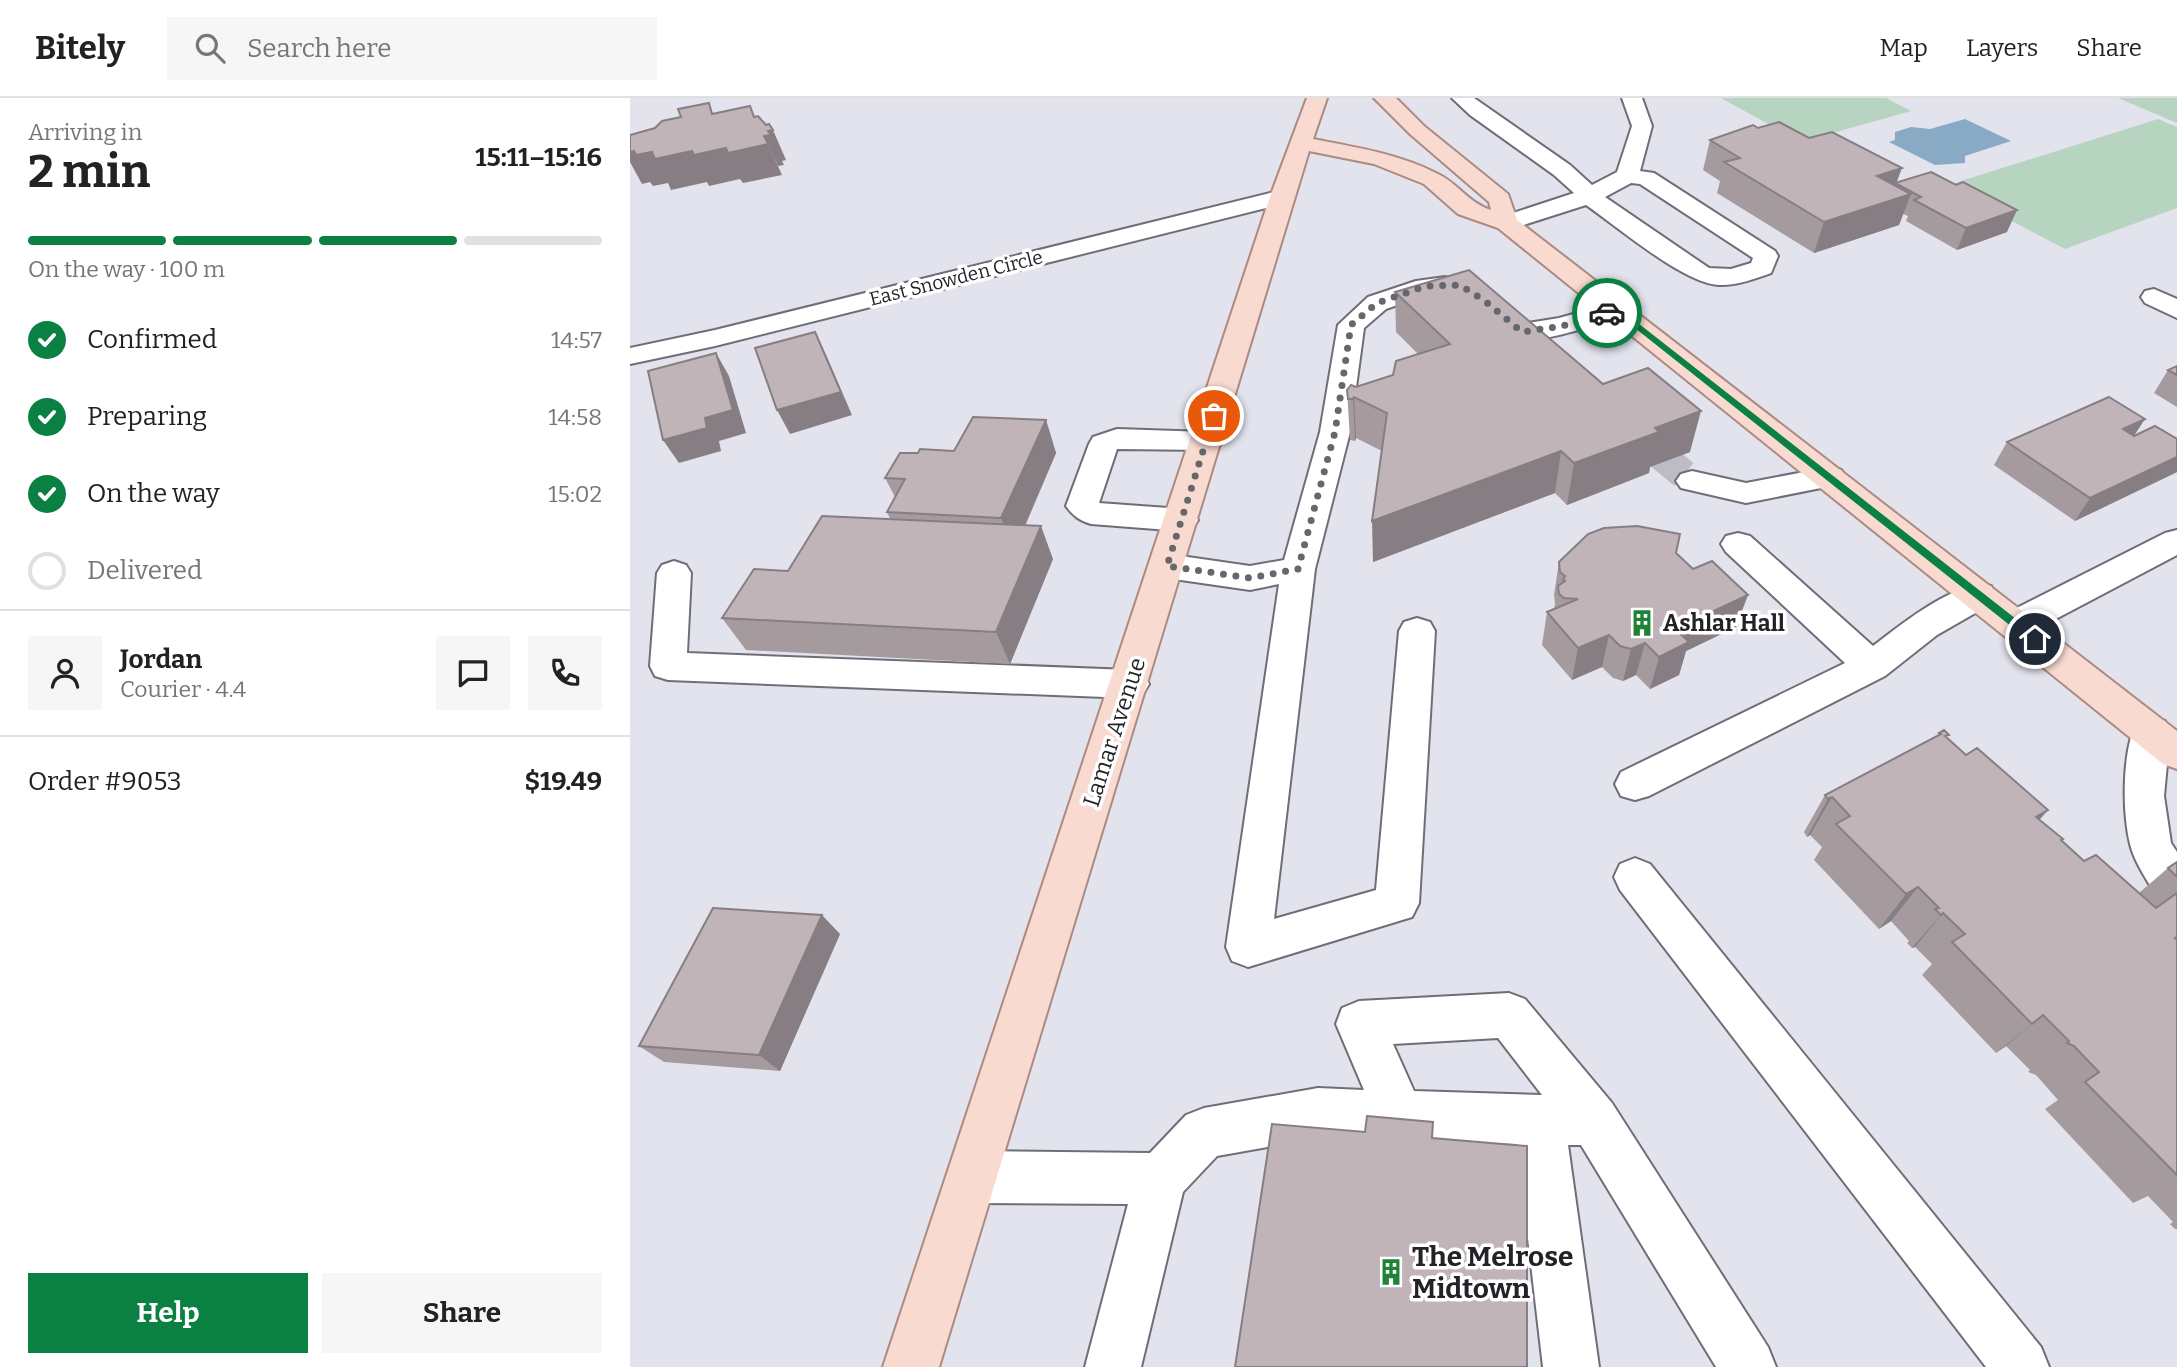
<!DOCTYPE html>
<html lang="en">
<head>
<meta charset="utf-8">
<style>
  :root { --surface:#fff; --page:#f6f6f6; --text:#222; --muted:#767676; --line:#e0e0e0; --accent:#0b8043 }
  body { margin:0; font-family:Bitter,serif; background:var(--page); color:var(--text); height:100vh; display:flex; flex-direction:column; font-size:26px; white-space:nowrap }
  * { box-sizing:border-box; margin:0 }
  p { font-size:23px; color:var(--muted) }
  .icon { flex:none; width:38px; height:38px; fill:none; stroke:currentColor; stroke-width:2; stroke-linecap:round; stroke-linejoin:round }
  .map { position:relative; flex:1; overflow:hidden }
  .details { display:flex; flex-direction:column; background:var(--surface); width:630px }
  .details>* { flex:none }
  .pin { position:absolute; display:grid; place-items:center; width:60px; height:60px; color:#fff; margin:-30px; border:4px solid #fff; border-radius:50%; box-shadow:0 2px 7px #0007 }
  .courier { position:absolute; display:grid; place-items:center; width:70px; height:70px; margin:-35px; border:5px solid #0b8043; border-radius:50%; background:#fff; color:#222; box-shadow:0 2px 9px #0007 }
  .head em { font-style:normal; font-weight:700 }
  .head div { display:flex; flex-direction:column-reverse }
  .head { display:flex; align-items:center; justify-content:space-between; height:119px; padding:0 28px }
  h1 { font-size:46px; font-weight:700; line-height:52px }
  .bar { display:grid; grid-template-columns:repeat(4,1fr); gap:10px 7px; align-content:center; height:84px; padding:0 28px }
  .bar i { height:9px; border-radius:5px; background:var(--line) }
  .bar .current { background:var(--accent) }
  .bar p { grid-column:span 4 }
  .line { display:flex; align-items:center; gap:18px; padding:0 28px; border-top:2px solid var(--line) }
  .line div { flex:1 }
  .round { display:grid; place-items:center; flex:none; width:74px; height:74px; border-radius:0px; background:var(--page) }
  ol { padding:0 28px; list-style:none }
  li { display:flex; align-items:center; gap:21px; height:77px }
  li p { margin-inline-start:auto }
  li .icon { padding:7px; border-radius:50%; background:var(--accent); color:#fff; stroke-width:4 }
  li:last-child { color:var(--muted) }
  li i { width:38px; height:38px; border:4px solid var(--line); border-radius:50% }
  .cta { display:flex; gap:14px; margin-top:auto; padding:14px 28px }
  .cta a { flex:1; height:80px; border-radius:0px; background:var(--accent); color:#fff; font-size:28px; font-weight:700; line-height:80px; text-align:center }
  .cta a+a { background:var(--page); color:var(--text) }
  header { display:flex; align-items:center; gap:42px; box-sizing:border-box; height:98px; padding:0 35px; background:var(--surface); border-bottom:2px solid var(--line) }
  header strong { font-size:33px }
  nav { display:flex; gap:38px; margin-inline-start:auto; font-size:24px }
  .search { width:490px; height:63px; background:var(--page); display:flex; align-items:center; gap:18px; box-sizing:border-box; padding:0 24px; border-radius:0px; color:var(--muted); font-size:26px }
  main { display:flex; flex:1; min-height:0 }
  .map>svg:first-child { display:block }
  .green { fill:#b7d4c0 }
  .water { fill:#88aac4 }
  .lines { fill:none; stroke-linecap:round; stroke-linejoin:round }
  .minor-tunnel { stroke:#bdbcc6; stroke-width:30; stroke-dasharray:30 15; stroke-linecap:butt }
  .minor-casing { stroke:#6e6e78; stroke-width:4 }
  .major-casing { stroke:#ac8a81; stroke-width:4 }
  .minor { fill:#fff; fill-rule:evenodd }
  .major { fill:#f9dad0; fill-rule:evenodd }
  .wall { fill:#a59b9f }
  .shaded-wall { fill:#867e82 }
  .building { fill:#c0b4b9; stroke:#867e82; stroke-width:2 }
  .route { fill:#0b8043 }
  .done { stroke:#66666d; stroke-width:7; stroke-dasharray:0 12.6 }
  .labels { text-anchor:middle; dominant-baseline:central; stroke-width:7; stroke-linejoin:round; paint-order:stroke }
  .far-street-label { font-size:19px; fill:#232227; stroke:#fff }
  .poi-label { font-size:23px; font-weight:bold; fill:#232227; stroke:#fff; text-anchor:start }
  .street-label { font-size:23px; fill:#232227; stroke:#fff }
  .near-poi-label { font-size:28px; font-weight:bold; fill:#232227; stroke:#fff; text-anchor:start }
</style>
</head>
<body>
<header>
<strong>Bitely</strong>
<div class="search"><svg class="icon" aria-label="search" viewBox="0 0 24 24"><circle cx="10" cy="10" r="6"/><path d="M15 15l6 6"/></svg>Search here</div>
<nav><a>Map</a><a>Layers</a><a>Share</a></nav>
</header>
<main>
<section class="details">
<div class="head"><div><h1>2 min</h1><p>Arriving in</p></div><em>15:11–15:16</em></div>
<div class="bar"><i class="current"></i><i class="current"></i><i class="current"></i><i></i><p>On the way · 100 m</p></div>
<ol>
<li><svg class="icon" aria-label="check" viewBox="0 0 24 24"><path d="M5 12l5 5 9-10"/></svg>Confirmed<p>14:57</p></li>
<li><svg class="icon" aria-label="check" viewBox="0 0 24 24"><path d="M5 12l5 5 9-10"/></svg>Preparing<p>14:58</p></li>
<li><svg class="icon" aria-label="check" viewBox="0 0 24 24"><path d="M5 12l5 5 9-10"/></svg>On the way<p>15:02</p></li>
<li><i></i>Delivered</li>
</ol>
<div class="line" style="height:126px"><a class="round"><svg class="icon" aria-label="person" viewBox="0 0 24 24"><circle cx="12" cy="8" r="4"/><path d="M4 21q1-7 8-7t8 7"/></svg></a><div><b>Jordan</b><p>Courier · 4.4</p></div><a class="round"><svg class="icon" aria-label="chat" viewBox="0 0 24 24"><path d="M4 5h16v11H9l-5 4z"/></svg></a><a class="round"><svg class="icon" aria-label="phone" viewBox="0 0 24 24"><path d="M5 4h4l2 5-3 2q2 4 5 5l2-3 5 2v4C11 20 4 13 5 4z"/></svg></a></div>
<div class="line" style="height:91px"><div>Order #9053</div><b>$19.49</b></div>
<div class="cta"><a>Help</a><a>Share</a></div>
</section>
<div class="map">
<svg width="1547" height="1269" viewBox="0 0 1547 1269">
  <rect width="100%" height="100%" fill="#e3e3ee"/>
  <g class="green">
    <path d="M1091 0H1256L1281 13 1171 44Z"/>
    <path d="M1488 0H1547V25Z"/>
    <path d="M1528 21 1547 29V110L1435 151 1315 88Z"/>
  </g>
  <path class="water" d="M1335 21 1381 43 1335 58V65L1305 67 1259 44 1265 42V34L1281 29 1300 31Z"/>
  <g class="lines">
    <path class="minor-tunnel" d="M996 329 1062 383"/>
    <defs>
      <g id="minor">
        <path d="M822 0H844L940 67 962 87 987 74 1002 28 992 0H1012L1022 28 1010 73 1024 75 1145 153 1148 158 1141 175C1124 181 1106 188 1088 187 1052 184 988 129 956 107L884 130H868L864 125 868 120 944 95 924 77 840 17ZM1001 85 1010 86 1123 160 1121 165 1101 171 1079 170 975 99Z"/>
        <path d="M652 92 660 94 664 99 660 104 85 248 0 266V250L85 232Z"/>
        <path d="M815 179 824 182 828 187 824 192 798 196 756 211 734 230 720 334 685 471 644 821 746 792 769 533 774 524 787 520 800 524 805 533 789 805 782 819 618 869 602 863 596 849 649 486 620 492 537 480 525 476 520 468 525 460 537 456 620 468 654 462 690 334 708 227 738 199 786 183Z"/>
        <path d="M1524 191 1547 201V220L1515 205 1511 199 1515 193Z"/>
        <path d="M864 203 873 205 898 225 929 220 987 204 996 206 1000 212 996 218C974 224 903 249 884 240 873 235 858 221 851 211L855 205Z"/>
        <path d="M487 331 577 334 588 336 592 343 588 350 577 352 487 351 469 405 552 411 563 414 568 422 563 430 552 433 461 426C449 422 443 418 436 408L459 346 463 339Z"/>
        <path d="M1200 369 1211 372 1216 379 1211 386 1116 405 1051 390 1046 383 1051 376 1062 373 1116 385Z"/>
        <path d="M1547 432V457L1399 535 1386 539 1373 535 1368 526 1373 517 1535 435Z"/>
        <path d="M1108 435 1120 438 1243 548C1269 528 1329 479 1361 488L1366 497 1361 506 1307 537 1255 578 1019 698 1005 702 991 698 985 686 991 674 1215 565 1096 454 1091 446 1096 438Z"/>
        <path d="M44 463 56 467 61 475 57 555 500 572 513 576 519 586 513 596 500 600 38 582 25 578 20 568 27 475 32 467Z"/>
        <path d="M1521 619 1535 623 1540 634 1534 698 1541 745 1547 754V814L1532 808C1522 789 1505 767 1500 746 1492 713 1492 653 1507 623Z"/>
        <path d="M1005 760 1020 766 1411 1249 1419 1269H1356L990 792 984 779 990 766Z"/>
        <path d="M879 895 895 901 982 1005 1138 1249 1146 1269H1086L951 1047H938L969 1269H913L887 1046 688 1040 587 1058 553 1094 511 1269H455L498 1106 343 1105 325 1097 317 1079 325 1061 343 1053 520 1055 556 1017 574 1010 688 990 734 992 706 926 712 910 729 903ZM868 940 912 997 784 993 763 946Z"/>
      </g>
      <path id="major" d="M677 0H697L683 41C725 49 770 56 808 76 829 86 837 104 861 112L859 104 780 36 744 0H766L794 28 878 96 887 122 1547 633V671L1533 666 868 130 828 116 794 86 744 66 679 53 309 1269H253L640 99Z"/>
    </defs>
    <use href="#minor" class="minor-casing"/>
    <use href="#major" class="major-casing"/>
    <use href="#minor" class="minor"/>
    <use href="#major" class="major"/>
  </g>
  <g class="wall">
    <path d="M1128 30 1179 40 1266 85 1377 134 1327 152 1276 123 1278 118 1273 116 1269 127 1184 155 1087 95 1090 83 1073 72 1080 42Z"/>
    <path d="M765 194 973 286 1060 354 1020 369 1019 375 937 407 925 395 743 464 752 353 726 340 725 343 720 342 717 292 763 277 788 256 766 234Z"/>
    <path d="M1547 268V309L1524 295 1538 272Z"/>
    <path d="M416 322 426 355 395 428 423 461 380 566 116 552 92 520 158 473 260 421 257 414 265 399 255 380 288 355 324 353Z"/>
    <path d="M1505 337 1547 341V374L1445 423 1364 367 1377 344Z"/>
    <path d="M1046 455 1106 529 1056 553 1049 577 1020 591 1006 577 993 583 983 580 972 569 942 582 912 547 917 514 924 512 925 505 924 497 929 464Z"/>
    <path d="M1309 635 1317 640 1454 763 1509 795 1538 770 1547 764V1131H1545L1540 1126 1543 1124 1518 1098 1503 1105 1415 1011 1428 1002 1406 977 1398 974 1400 972 1376 948 1366 955 1292 877 1302 866 1285 849 1282 850 1277 845 1279 843 1261 823 1249 831 1184 762 1192 749 1180 737 1177 739 1174 734 1195 697 1307 639Z"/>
    <path d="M210 836 150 973 34 964 9 948Z"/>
  </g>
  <g class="shaded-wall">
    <path d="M143 32 156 62 152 63 154 67 148 68 134 38 138 33Z"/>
    <path d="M138 46 152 77 113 85 110 81 79 88 77 84 41 92 38 85 23 88 20 84 12 86 0 64V54L4 53H62Z"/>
    <path d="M1272 70 1266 86 1265 85 1259 101 1247 78Z"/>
    <path d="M1281 96 1269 127 1184 155 1194 124Z"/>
    <path d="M1387 112 1377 134 1327 152 1336 130Z"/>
    <path d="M185 234 196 257 222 317 160 336 147 312Z"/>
    <path d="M86 255 99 278 116 335 89 343 91 353 49 365 33 342 75 320Z"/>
    <path d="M724 299 726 340 725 343 723 301Z"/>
    <path d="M1071 313 1060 354 1020 369 1019 375 937 407 944 365 1025 330Z"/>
    <path d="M1515 321 1500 344 1493 331Z"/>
    <path d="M416 322 426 355 384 453 371 420Z"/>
    <path d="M931 353 925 395 743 464 742 423Z"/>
    <path d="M1547 359V374L1445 423 1460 400Z"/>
    <path d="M411 428 423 461 380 566 366 534Z"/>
    <path d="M1118 497 1106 529 1056 553 1049 577 1020 591 1029 559 1045 531Z"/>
    <path d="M979 537 972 569 942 582 948 550Z"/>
    <path d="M1015 545 1006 577 993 583 1001 551Z"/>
    <path d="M1202 699 1180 737 1177 739 1198 701Z"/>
    <path d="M1418 712 1386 749 1406 719Z"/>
    <path d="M1288 789 1261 823 1249 831 1276 796Z"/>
    <path d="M1313 815 1285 849 1282 850 1311 817Z"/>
    <path d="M192 817 210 836 150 973 129 957Z"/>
    <path d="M1413 917 1376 948 1366 955 1402 926Z"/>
  </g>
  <g class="building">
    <path d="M79 5 82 16 120 8 124 19 128 18 136 27 139 26 143 32 138 33 141 37 134 38 138 46 98 55 96 50 64 57 62 53 25 61 22 54 6 57 4 53 0 54V37L25 30 32 23 51 19 48 11Z"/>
    <path d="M1149 24 1179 40 1202 34 1272 70 1247 78 1281 96 1194 124 1094 64 1110 60 1080 42 1123 27 1128 30Z"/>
    <path d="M1301 74 1326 87 1333 84 1387 112 1336 130 1284 102 1291 99 1265 85Z"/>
    <path d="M839 172 973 286 1018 270 1071 313 1025 330 1029 334 944 365 931 353 742 423 757 315 724 299 723 301H718L717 292 721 287 726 289 763 277 766 263 820 246 765 194Z"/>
    <path d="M185 234 211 294 147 312 125 250Z"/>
    <path d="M86 255 103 312 75 320 77 330 33 342 18 273Z"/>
    <path d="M1547 268V277L1538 272Z"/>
    <path d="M1479 299 1515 321 1493 331 1504 338 1525 328 1547 341V359L1460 400 1377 344Z"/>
    <path d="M343 319 416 322 371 420 257 414 275 381 255 380 270 355H288L290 351 324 353Z"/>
    <path d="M192 418 411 428 366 534 92 520 124 471 158 473Z"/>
    <path d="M1007 428 1050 436 1046 455 1063 471 1082 463 1118 497 1045 531 1059 544 1029 559 1015 545 1001 551 990 548 979 537 948 550 917 514 948 501 934 500 929 496 928 488 935 483 933 482 935 478 930 474 929 464 958 436 974 430Z"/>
    <path d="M1314 632 1319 637 1315 638 1336 657 1347 650 1418 712 1406 719 1433 741 1431 742 1454 763 1466 757 1526 810 1547 795V839L1545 840 1547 842V1077L1455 984 1469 974 1444 948 1437 945 1439 943 1413 917 1402 926 1322 844 1335 836 1313 815 1311 817 1305 811 1309 810 1288 789 1276 796 1206 726 1220 718 1202 699 1198 701 1195 697 1311 636 1309 635Z"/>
    <path d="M1547 764V779L1538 770Z"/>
    <path d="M83 810 192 817 129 957 9 948Z"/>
    <path d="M737 1018 803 1024 802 1040 897 1048V1269H605L642 1026 735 1034Z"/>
  </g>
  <path class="route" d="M985 211H990L1409 539V544H1401L986 215 977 218 973 215Z"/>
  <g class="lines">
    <path class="done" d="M584 318 537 468 620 480 668 471 705 334 721 227 747 205 796 188 830 187 855 203 892 234 932 228 977 215"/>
  </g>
  <defs>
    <symbol id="building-bare" viewBox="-9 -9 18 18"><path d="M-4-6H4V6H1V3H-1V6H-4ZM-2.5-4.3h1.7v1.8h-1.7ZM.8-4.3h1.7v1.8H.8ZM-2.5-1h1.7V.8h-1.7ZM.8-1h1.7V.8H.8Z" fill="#208235" stroke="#fff" stroke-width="2.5" paint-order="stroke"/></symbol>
  </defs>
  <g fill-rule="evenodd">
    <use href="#building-bare" x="993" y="506" width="38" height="38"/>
    <use href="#building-bare" x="742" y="1155" width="38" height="38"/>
  </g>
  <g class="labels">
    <g class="far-street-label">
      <text transform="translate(326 180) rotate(-14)">East Snowden Circle</text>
    </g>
    <g class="poi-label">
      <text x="1033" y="525">Ashlar Hall</text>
    </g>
    <g class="street-label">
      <text transform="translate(484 634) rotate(-72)">Lamar Avenue</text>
    </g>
    <g class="near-poi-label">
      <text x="782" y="1158">The Melrose<tspan x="782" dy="32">Midtown</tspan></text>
    </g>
  </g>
</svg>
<div class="pin" style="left:584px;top:318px;background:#ea580c"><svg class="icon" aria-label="bag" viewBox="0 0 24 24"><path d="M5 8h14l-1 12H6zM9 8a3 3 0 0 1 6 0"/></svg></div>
<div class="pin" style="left:1405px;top:541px;background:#1f2937"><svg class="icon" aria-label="home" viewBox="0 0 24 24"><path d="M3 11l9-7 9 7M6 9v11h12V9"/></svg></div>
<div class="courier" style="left:977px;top:215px"><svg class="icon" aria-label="car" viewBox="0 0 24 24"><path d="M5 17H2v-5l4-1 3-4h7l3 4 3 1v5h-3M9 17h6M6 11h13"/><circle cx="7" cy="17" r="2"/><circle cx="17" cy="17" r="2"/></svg></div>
</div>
</main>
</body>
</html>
